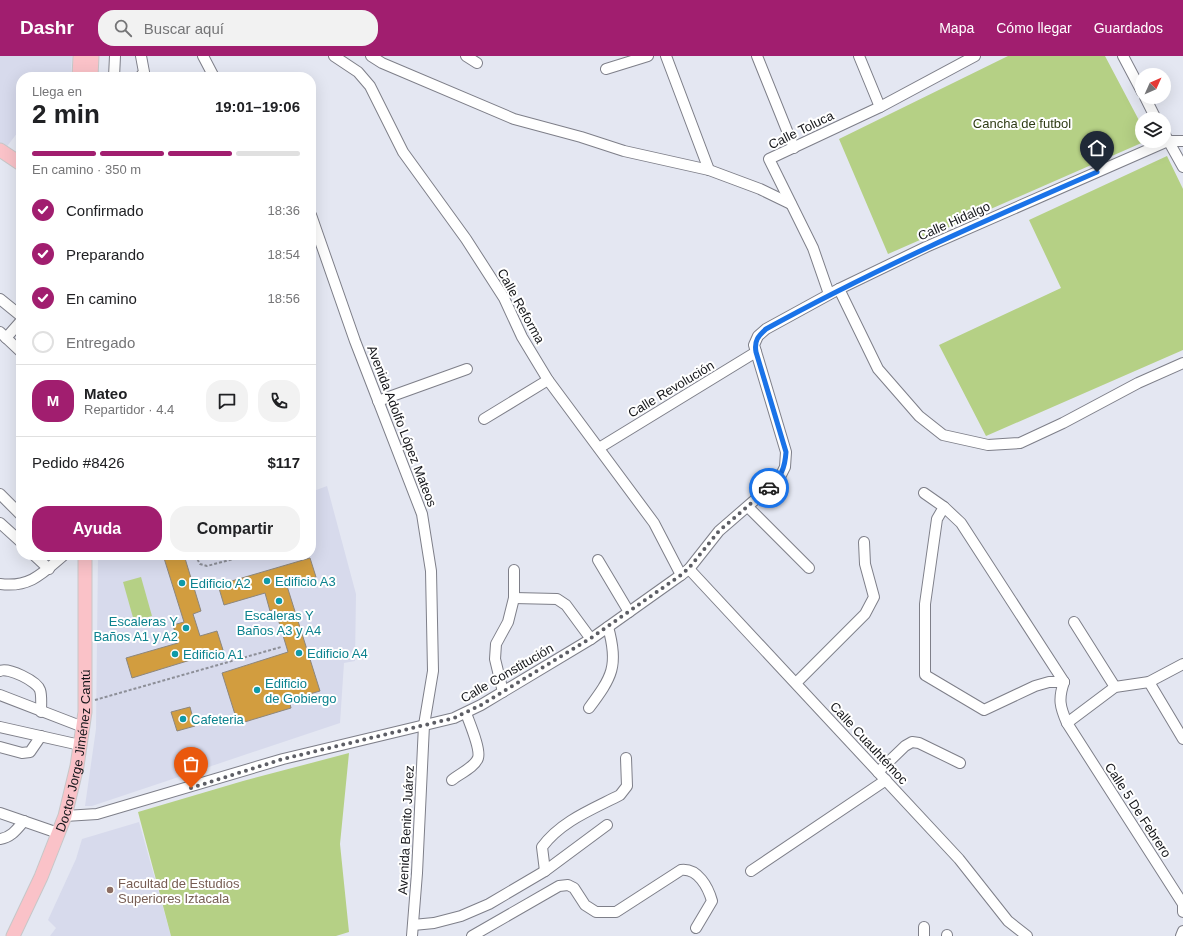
<!DOCTYPE html>
<html lang="es">
<head>
<meta charset="utf-8">
<style>
  :root { --surface:#fff; --page:#f2f2f2; --text:#202124; --muted:#757577; --line:#e0e0e0; --accent:#a11e6f }
  body { margin:0; font-family:Arial,sans-serif; background:var(--page); color:var(--text); height:100vh; display:flex; flex-direction:column; font-size:15px; white-space:nowrap }
  * { box-sizing:border-box; margin:0 }
  p { font-size:13px; color:var(--muted) }
  .icon { flex:none; width:22px; height:22px; fill:none; stroke:currentColor; stroke-width:2; stroke-linecap:round; stroke-linejoin:round }
  .map { position:relative; flex:1; overflow:hidden }
  .panel { position:absolute; left:16px; top:16px; width:300px; height:488px; display:flex; flex-direction:column; background:var(--surface); border-radius:16px; box-shadow:0 4px 16px #0002 }
  .panel>* { flex:none }
  .needle { width:26px; rotate:45deg }
  .controls { position:absolute; left:1135px; top:12px; display:grid; gap:8px }
  .controls a { display:grid; place-items:center; width:36px; height:36px; border-radius:50%; background:var(--surface); box-shadow:0 4px 16px #0002; font-size:20px }
  .pin { position:absolute; display:grid; place-items:center; width:34px; height:34px; color:#fff; margin:-41px -17px; border-radius:50% 50% 50% 0; rotate:-45deg; box-shadow:0 0 4px #0007 }
  .pin .icon { rotate:45deg }
  .courier { position:absolute; display:grid; place-items:center; width:40px; height:40px; margin:-20px; border:3px solid #1a73e8; border-radius:50%; background:#fff; color:#222; box-shadow:0 1px 5px #0007 }
  .summary em { font-style:normal; font-weight:700 }
  .summary div { display:flex; flex-direction:column-reverse }
  .summary { display:flex; align-items:center; justify-content:space-between; height:68px; padding:0 16px }
  h1 { font-size:26px; font-weight:700; line-height:30px }
  .bar { display:grid; grid-template-columns:repeat(4,1fr); gap:6px 4px; align-content:center; height:48px; padding:0 16px }
  .bar i { height:5px; border-radius:3px; background:var(--line) }
  .bar .current { background:var(--accent) }
  .bar p { grid-column:span 4 }
  .line { display:flex; align-items:center; gap:10px; padding:0 16px; border-top:1px solid var(--line) }
  .line div { flex:1 }
  .round { display:grid; place-items:center; flex:none; width:42px; height:42px; border-radius:16px; background:var(--page) }
  ol { padding:0 16px; list-style:none }
  li { display:flex; align-items:center; gap:12px; height:44px }
  li p { margin-inline-start:auto }
  li .icon { padding:4px; border-radius:50%; background:var(--accent); color:#fff; stroke-width:4 }
  li:last-child { color:var(--muted) }
  li i { width:22px; height:22px; border:2px solid var(--line); border-radius:50% }
  .cta { display:flex; gap:8px; margin-top:auto; padding:8px 16px }
  .cta a { flex:1; height:46px; border-radius:16px; background:var(--accent); color:#fff; font-size:16px; font-weight:700; line-height:46px; text-align:center }
  .cta a+a { background:var(--page); color:var(--text) }
  header { display:flex; align-items:center; gap:24px; box-sizing:border-box; height:56px; padding:0 20px; background:var(--accent); color:#fff }
  header strong { font-size:19px }
  nav { display:flex; gap:22px; margin-inline-start:auto; font-size:14px }
  .search { width:280px; height:36px; background:var(--page); display:flex; align-items:center; gap:10px; box-sizing:border-box; padding:0 14px; border-radius:16px; color:var(--muted); font-size:15px }
  .map>svg:first-child { display:block }
  .built { fill:#d7daec }
  .green { fill:#b5d085 }
  .building { fill:#d29d3f; stroke:#8c867d }
  .lines { fill:none; stroke-linecap:round; stroke-linejoin:round }
  .minor-casing { stroke:#7e7f89; stroke-width:12 }
  .major-casing { stroke:#c7c7c8; stroke-width:15 }
  .path { stroke:#8d8f98; stroke-width:2; stroke-dasharray:3 2; stroke-linecap:butt }
  .minor { stroke:#fff; stroke-width:10 }
  .major { stroke:#fac2c8; stroke-width:13 }
  .done { stroke:#5d5e65; stroke-width:4; stroke-dasharray:0 7.2 }
  .route { stroke:#1a73e8; stroke-width:5 }
  .culture-dot { fill:#0f9aa8; stroke:#fff; stroke-width:1.5 }
  .education-dot { fill:#8d6e63; stroke:#fff; stroke-width:1.5 }
  .labels { text-anchor:middle; dominant-baseline:central; stroke-width:4; stroke-linejoin:round; paint-order:stroke }
  .park-label { font-size:13px; fill:#2f3c15; stroke:#fff }
  .street-label { font-size:13px; fill:#141519; stroke:#fff }
  .culture-label { font-size:13px; fill:#0d838f; stroke:#fff; text-anchor:start }
  .education-label { font-size:13px; fill:#785e54; stroke:#fff; text-anchor:start }
</style>
</head>
<body>
<header>
<strong>Dashr</strong>
<div class="search"><svg class="icon" aria-label="search" viewBox="0 0 24 24"><circle cx="10" cy="10" r="6"/><path d="M15 15l6 6"/></svg>Buscar aquí</div>
<nav><a>Mapa</a><a>Cómo llegar</a><a>Guardados</a></nav>
</header>
<div class="map">
<svg width="1183" height="880" viewBox="0 0 1183 880">
  <rect width="100%" height="100%" fill="#e4e7f2"/>
  <g class="built">
    <path d="M0 0H72L71 21H21V72L5 93 0 90Z"/>
    <path d="M327 430 356 538 355 605 344 607 340 667 92 750H85L96 673 98 499H311V436Z"/>
    <path d="M139 766 171 880H50L56 872 48 864 76 803 82 783Z"/>
  </g>
  <g class="green">
    <path d="M1008 0H1105L1142 70V85H1146L888 198 839 83Z"/>
    <path d="M1167 100 1183 133V294L986 380 939 289 1061 232 1029 164Z"/>
    <path d="M141 521 152 560 134 565 123 526Z"/>
    <path d="M349 697 340 788 349 876 336 880H171L138 756 243 725Z"/>
  </g>
  <g class="building">
    <path d="M163 499H184L201 555 193 558 200 580 217 575 223 594 132 622 126 602 178 587 173 569 184 566Z"/>
    <path d="M310 502 316 521 287 530 320 635 289 644 291 652 238 668 222 617 288 596 275 553 270 555 265 537 224 549 218 529Z"/>
    <path d="M190 651 195 670 177 675 171 656Z"/>
  </g>
  <g class="lines">
    <defs>
      <g id="minor">
        <path d="M203 0 214 21"/>
        <path d="M334 0 358 16 370 30 403 96 466 183 504 242 522 281 548 324 654 467 681 519"/>
        <path d="M371 0 382 7 514 63 581 81 624 95 709 114 760 133 791 148"/>
        <path d="M466 0 477 7"/>
        <path d="M666 0 709 114"/>
        <path d="M757 0 794 92"/>
        <path d="M859 0 880 51"/>
        <path d="M1123 0 1142 36"/>
        <path d="M606 13 648 0"/>
        <path d="M114 21 115 0"/>
        <path d="M140 21 144 16 141 0"/>
        <path d="M1145 41 1156 63"/>
        <path d="M1164 77 1183 111"/>
        <path d="M311 159 355 285 422 458 431 515 433 615 424 669 417 817 412 880"/>
        <path d="M839 233 878 313 919 360 943 379 988 389 1020 387 1063 367 1138 327 1183 307"/>
        <path d="M829 238 813 192 769 103 880 51 975 0"/>
        <path d="M0 243 21 260"/>
        <path d="M0 276 21 296"/>
        <path d="M6 282 21 265"/>
        <path d="M378 345 467 313"/>
        <path d="M484 363 548 324"/>
        <path d="M599 392 756 296"/>
        <path d="M924 437 944 451 961 467 1064 626"/>
        <path d="M0 438 21 459"/>
        <path d="M748 451 809 512"/>
        <path d="M944 451 937 463 925 548V619L984 654 1035 630 1049 626H1064"/>
        <path d="M0 467 21 486"/>
        <path d="M34 499 49 513"/>
        <path d="M598 504 629 556"/>
        <path d="M689 513 959 803 1008 865 1027 880"/>
        <path d="M0 528C30 532 43 517 64 499"/>
        <path d="M514 542 557 543 566 549 591 583"/>
        <path d="M1074 566 1115 631"/>
        <path d="M0 615C8 611 37 625 40 634 42 640 41 649 41 656"/>
        <path d="M1064 626C1058 643 1060 651 1067 667L1183 848V856"/>
        <path d="M1149 626 1183 683"/>
        <path d="M796 627 865 558 874 541 865 508 864 486"/>
        <path d="M503 636 495 603 496 588 508 566 514 542V514"/>
        <path d="M0 639 83 671"/>
        <path d="M589 652C612 621 619 610 608 571"/>
        <path d="M1067 667 1115 631 1149 626 1183 608"/>
        <path d="M0 671 80 689"/>
        <path d="M0 691 22 697 30 696 41 680"/>
        <path d="M878 716 905 690 912 686 919 687 960 707"/>
        <path d="M452 724C459 718 475 711 478 702 481 693 469 666 466 657"/>
        <path d="M0 757 58 777"/>
        <path d="M65 760 97 758 283 703 454 662 481 649 591 583 681 519 689 513 719 475 779 423 785 411 786 396 754 289 758 280 766 273 839 233 926 191 1168 85H1183"/>
        <path d="M0 783C12 781 17 773 24 765"/>
        <path d="M545 815 542 791C561 765 593 753 620 739L627 730 626 702"/>
        <path d="M751 815 886 724"/>
        <path d="M413 869 434 867 461 860 489 848 545 815 607 769"/>
        <path d="M472 880 559 830 568 829 574 832 585 849 596 856H616L681 814C698 812 708 831 712 845L696 872"/>
        <path d="M924 880V871"/>
        <path d="M947 880V879"/>
        <path d="M1181 880 1183 875"/>
      </g>
      <g id="major">
        <path d="M79 21 80 0"/>
        <path d="M91 21 92 0"/>
        <path d="M0 94 21 108"/>
        <path id="s1" d="M13 880 41 821 65 760 77 710 85 656V499"/>
      </g>
    </defs>
    <use href="#minor" class="minor-casing"/>
    <use href="#major" class="major-casing"/>
    <g class="path">
      <path d="M195 499 200 508 207 510 248 499"/>
      <path d="M95 644 281 591"/>
    </g>
    <use href="#minor" class="minor"/>
    <use href="#major" class="major"/>
  </g>
  <g class="lines">
    <path class="done" d="M191 732 283 703 454 662 481 649 591 582 681 519 689 512 719 475 769 432"/>
    <path class="route" d="M769 432C781 421 785 412 786 396L756 296C754 285 758 280 766 273 873 214 984 165 1097 116"/>
  </g>
  <g class="culture-dot">
    <circle cx="267" cy="525" r="4"/>
    <circle cx="182" cy="527" r="4"/>
    <circle cx="279" cy="545" r="4"/>
    <circle cx="186" cy="572" r="4"/>
    <circle cx="299" cy="597" r="4"/>
    <circle cx="175" cy="598" r="4"/>
    <circle cx="257" cy="634" r="4"/>
    <circle cx="183" cy="663" r="4"/>
  </g>
  <circle class="education-dot" cx="110" cy="834" r="4"/>
  <g class="labels">
    <g class="park-label">
      <text x="1022" y="67">Cancha de futbol</text>
    </g>
    <g class="street-label">
      <text transform="translate(801 74) rotate(-26)">Calle Toluca</text>
      <text transform="translate(954 165) rotate(-24)">Calle Hidalgo</text>
      <text transform="translate(521 250) rotate(61)">Calle Reforma</text>
      <text transform="translate(671 333) rotate(-31)">Calle Revolución</text>
      <text transform="translate(402 370) rotate(69)">Avenida Adolfo López Mateos</text>
      <text transform="translate(507 617) rotate(-30)">Calle Constitución</text>
      <text transform="translate(869 687) rotate(47)">Calle Cuauhtémoc</text>
      <text stroke="none"><textPath href="#s1" startOffset="197">Doctor Jorge Jiménez Cantú</textPath></text>
      <text transform="translate(1138 754) rotate(57)">Calle 5 De Febrero</text>
      <text transform="translate(406 774) rotate(-87)">Avenida Benito Juárez</text>
    </g>
    <g class="culture-label">
      <text x="275" y="525">Edificio A3</text>
      <text x="190" y="527">Edificio A2</text>
      <text x="279" y="559" text-anchor="middle">Escaleras Y<tspan x="279" dy="15">Baños A3 y A4</tspan></text>
      <text x="178" y="565" text-anchor="end">Escaleras Y<tspan x="178" dy="15">Baños A1 y A2</tspan></text>
      <text x="307" y="597">Edificio A4</text>
      <text x="183" y="598">Edificio A1</text>
      <text x="265" y="627">Edificio<tspan x="265" dy="15">de Gobiergo</tspan></text>
      <text x="191" y="663">Cafeteria</text>
    </g>
    <g class="education-label">
      <text x="118" y="827">Facultad de Estudios<tspan x="118" dy="15">Superiores Iztacala</tspan></text>
    </g>
  </g>
</svg>
<div class="controls">
<a><svg class="needle" viewBox="-14 -14 28 28"><path d="M0-13l5 13h-10z" fill="#e53935"/><path d="M0 13l5-13h-10z" fill="#757577"/></svg></a>
<a><svg class="icon" aria-label="layers" viewBox="0 0 24 24"><path d="M12 4l9 5-9 5-9-5zM3 14l9 5 9-5"/></svg></a>
</div>
<div class="pin" style="left:191px;top:732px;background:#ea580c"><svg class="icon" aria-label="bag" viewBox="0 0 24 24"><path d="M5 8h14l-1 12H6zM9 8a3 3 0 0 1 6 0"/></svg></div>
<div class="pin" style="left:1097px;top:116px;background:#1f2937"><svg class="icon" aria-label="home" viewBox="0 0 24 24"><path d="M3 11l9-7 9 7M6 9v11h12V9"/></svg></div>
<div class="courier" style="left:769px;top:432px"><svg class="icon" aria-label="car" viewBox="0 0 24 24"><path d="M5 17H2v-5l4-1 3-4h7l3 4 3 1v5h-3M9 17h6M6 11h13"/><circle cx="7" cy="17" r="2"/><circle cx="17" cy="17" r="2"/></svg></div>
<section class="panel">
<div class="summary"><div><h1>2 min</h1><p>Llega en</p></div><em>19:01–19:06</em></div>
<div class="bar"><i class="current"></i><i class="current"></i><i class="current"></i><i></i><p>En camino · 350 m</p></div>
<ol>
<li><svg class="icon" aria-label="check" viewBox="0 0 24 24"><path d="M5 12l5 5 9-10"/></svg>Confirmado<p>18:36</p></li>
<li><svg class="icon" aria-label="check" viewBox="0 0 24 24"><path d="M5 12l5 5 9-10"/></svg>Preparando<p>18:54</p></li>
<li><svg class="icon" aria-label="check" viewBox="0 0 24 24"><path d="M5 12l5 5 9-10"/></svg>En camino<p>18:56</p></li>
<li><i></i>Entregado</li>
</ol>
<div class="line" style="height:72px"><b class="round" style="background:var(--accent);color:#fff">M</b><div><b>Mateo</b><p>Repartidor · 4.4</p></div><a class="round"><svg class="icon" aria-label="chat" viewBox="0 0 24 24"><path d="M4 5h16v11H9l-5 4z"/></svg></a><a class="round"><svg class="icon" aria-label="phone" viewBox="0 0 24 24"><path d="M5 4h4l2 5-3 2q2 4 5 5l2-3 5 2v4C11 20 4 13 5 4z"/></svg></a></div>
<div class="line" style="height:52px"><div>Pedido #8426</div><b>$117</b></div>
<div class="cta"><a>Ayuda</a><a>Compartir</a></div>
</section>
</div>
</body>
</html>
